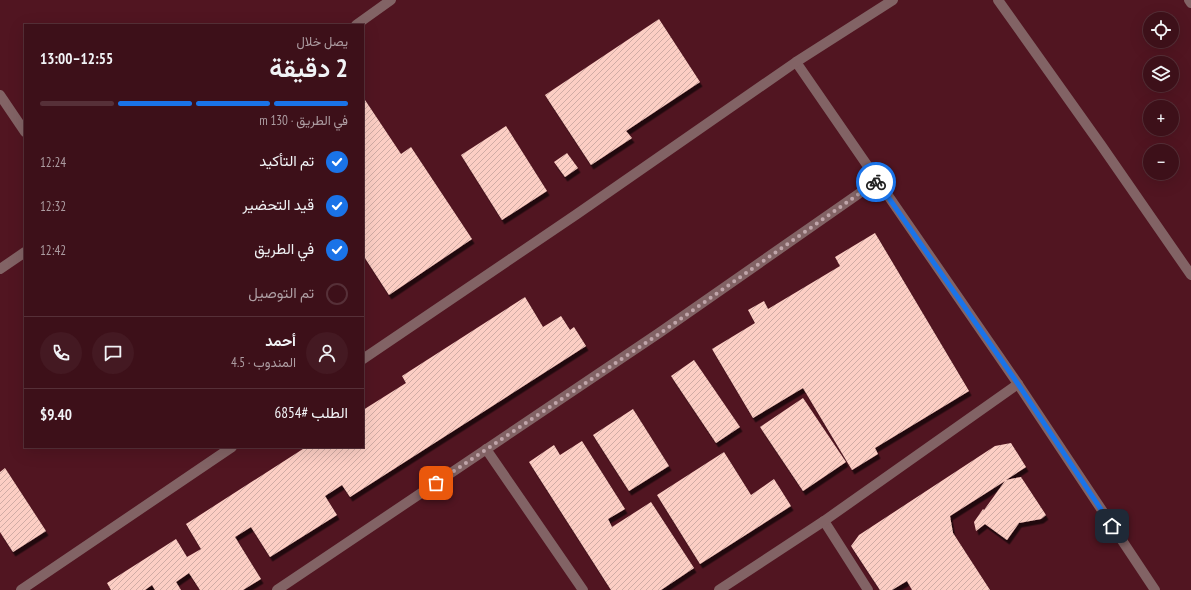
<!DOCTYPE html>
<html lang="ar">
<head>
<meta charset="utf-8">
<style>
  :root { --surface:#3d1019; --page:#441922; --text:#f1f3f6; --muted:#ad9da2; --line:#563038; --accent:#1a73e8 }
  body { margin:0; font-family:"PT Sans Narrow",Vazirmatn,sans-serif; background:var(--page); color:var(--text); direction:rtl; height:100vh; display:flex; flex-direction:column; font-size:15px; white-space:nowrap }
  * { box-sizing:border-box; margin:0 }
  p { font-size:13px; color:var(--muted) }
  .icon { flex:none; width:22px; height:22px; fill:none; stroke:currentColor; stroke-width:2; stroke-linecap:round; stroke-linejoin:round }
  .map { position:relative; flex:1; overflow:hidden; direction:ltr }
  .side { position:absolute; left:24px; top:24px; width:340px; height:424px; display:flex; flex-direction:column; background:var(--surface); border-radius:0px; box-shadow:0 4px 16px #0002,0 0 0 1px var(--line); direction:rtl }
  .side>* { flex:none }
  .controls { position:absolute; left:1143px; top:12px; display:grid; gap:8px }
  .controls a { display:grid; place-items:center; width:36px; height:36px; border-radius:50%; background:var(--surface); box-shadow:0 4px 16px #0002,0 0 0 1px var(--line); font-size:20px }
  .pin { position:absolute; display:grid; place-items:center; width:34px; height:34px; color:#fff; margin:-17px; border-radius:8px; box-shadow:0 2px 6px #0006 }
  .courier { position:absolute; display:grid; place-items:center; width:40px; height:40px; margin:-20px; border:3px solid #1a73e8; border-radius:50%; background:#fff; color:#222; box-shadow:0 1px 5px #0007 }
  .head em { font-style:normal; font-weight:600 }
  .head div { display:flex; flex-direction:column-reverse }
  .head { display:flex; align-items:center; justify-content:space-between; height:68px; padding:0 16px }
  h1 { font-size:26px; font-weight:600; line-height:30px }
  .bar { display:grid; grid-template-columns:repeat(4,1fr); gap:6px 4px; align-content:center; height:48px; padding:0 16px }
  .bar i { height:5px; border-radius:3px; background:var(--line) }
  .bar .current { background:var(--accent) }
  .bar p { grid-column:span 4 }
  .line { display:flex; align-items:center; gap:10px; padding:0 16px; border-top:1px solid var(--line) }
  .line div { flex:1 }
  .round { display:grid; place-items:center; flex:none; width:42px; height:42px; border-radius:21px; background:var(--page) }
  ol { padding:0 16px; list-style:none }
  li { display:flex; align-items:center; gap:12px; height:44px }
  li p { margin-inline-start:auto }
  li .icon { padding:4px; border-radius:50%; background:var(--accent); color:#fff; stroke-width:4 }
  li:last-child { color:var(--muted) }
  li i { width:22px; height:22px; border:2px solid var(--line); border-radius:50% }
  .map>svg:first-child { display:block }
  .building { fill:url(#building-hatch); filter:url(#shadow) }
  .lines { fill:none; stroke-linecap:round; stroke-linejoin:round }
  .street { stroke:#826365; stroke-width:10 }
  .done { stroke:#bfa4a9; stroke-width:4; stroke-dasharray:0 7.2 }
  .route { stroke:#1a73e8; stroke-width:5 }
</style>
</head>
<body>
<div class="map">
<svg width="1191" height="590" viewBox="0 0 1191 590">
  <defs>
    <pattern id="building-hatch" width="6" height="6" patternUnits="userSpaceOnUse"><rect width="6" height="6" fill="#fccec4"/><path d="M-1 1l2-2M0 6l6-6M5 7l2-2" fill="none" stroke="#d0aca5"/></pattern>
    <filter id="shadow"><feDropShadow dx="2.5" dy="4.5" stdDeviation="0" flood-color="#0009"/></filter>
  </defs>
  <rect width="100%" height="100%" fill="#511521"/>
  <g class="building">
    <path d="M659 19 700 82 626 131 632 138 591 165 545 95Z"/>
    <path d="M363 97 401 154 411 147 472 239 389 295 363 255V221L364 220 363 219Z"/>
    <path d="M506 126 547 191 502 220 461 155Z"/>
    <path d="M567 153 578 168 565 177 554 162Z"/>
    <path d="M875 233 969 391 875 448 878 454 852 470 803 388 753 418 712 349 755 323 748 310 764 301 768 309 840 266 835 257Z"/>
    <path d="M525 297 543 327 561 316 570 330 574 327 586 346 350 497 342 485 325 496 337 515 270 557 251 527 235 537 261 579 243 590H200L189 573 176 582 181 590H155L152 585 145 590H111L107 583 176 539 187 557 201 549 186 524 306 447H363V410L406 383 402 376Z"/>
    <path d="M694 360 740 427 716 443 671 376Z"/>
    <path d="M803 398 846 462 803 491 760 427Z"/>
    <path d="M633 409 669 466 629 491 593 435Z"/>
    <path d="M582 441 625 509 608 519 612 527 651 502 694 568 661 590H611L529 462 554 445 560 455Z"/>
    <path d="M1011 443 1026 467 1006 480 1021 477 1046 515 1041 519 1019 523 1007 540 985 524 976 531 974 522 983 509 984 510 1005 481 950 516 953 533 990 590H912L907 581 892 590H880L851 546 859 535 995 446Z"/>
    <path d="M724 452 751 495 774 479 791 506 700 564 657 495Z"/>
    <path d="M5 468 46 531 13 552 0 532V472Z"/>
  </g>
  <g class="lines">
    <g class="street">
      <path d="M998 0 1101 145 1191 275"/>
      <path d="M1189 0 1191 3"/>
      <path d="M356 25 391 0"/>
      <path d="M796 62 1018 384 1155 590"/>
      <path d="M0 95 25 132"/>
      <path d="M0 269 25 252"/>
      <path d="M363 359 577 214 796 62 893 0"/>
      <path d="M486 449 583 590"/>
      <path d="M824 521 868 590"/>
      <path d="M21 590 232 447"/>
      <path d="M277 590 659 333 877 181"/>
      <path d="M719 590 824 521 1018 384"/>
    </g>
  </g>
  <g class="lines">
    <path class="done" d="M436 483 659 334 876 182"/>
    <path class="route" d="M876 182 877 181 1018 384 1112 526"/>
  </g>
</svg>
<div class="controls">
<a><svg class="icon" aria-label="locate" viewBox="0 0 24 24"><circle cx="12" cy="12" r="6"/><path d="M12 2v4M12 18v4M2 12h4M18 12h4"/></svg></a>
<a><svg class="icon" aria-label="layers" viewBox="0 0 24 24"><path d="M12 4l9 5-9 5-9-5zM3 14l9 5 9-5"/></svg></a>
<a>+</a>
<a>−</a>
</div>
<div class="pin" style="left:436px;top:483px;background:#ea580c"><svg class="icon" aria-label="bag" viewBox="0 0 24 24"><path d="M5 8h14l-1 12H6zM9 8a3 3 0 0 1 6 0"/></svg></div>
<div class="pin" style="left:1112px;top:526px;background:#1f2937"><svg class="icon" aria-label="home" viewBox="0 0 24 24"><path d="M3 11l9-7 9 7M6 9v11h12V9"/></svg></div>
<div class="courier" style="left:876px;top:182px"><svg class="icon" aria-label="bike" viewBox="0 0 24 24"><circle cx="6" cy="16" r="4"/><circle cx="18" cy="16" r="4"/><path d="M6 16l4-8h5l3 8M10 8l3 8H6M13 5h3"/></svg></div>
<section class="side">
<div class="head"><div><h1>2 دقيقة</h1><p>يصل خلال</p></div><em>12:55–13:00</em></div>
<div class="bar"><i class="current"></i><i class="current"></i><i class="current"></i><i></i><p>في الطريق · 130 m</p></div>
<ol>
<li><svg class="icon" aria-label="check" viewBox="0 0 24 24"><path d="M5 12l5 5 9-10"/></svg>تم التأكيد<p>12:24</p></li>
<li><svg class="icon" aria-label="check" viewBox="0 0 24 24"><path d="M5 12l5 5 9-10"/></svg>قيد التحضير<p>12:32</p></li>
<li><svg class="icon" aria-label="check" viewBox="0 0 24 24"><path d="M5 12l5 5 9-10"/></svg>في الطريق<p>12:42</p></li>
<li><i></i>تم التوصيل</li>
</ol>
<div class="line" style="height:72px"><a class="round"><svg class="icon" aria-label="person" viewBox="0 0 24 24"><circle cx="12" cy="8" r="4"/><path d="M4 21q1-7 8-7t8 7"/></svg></a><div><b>أحمد</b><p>المندوب · 4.5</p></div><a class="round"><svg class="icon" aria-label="chat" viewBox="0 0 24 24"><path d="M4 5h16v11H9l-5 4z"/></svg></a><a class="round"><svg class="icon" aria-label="phone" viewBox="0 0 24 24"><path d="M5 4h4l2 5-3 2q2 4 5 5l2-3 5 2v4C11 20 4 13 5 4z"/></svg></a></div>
<div class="line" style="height:52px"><div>الطلب #6854</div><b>$9.40</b></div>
</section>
</div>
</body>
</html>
